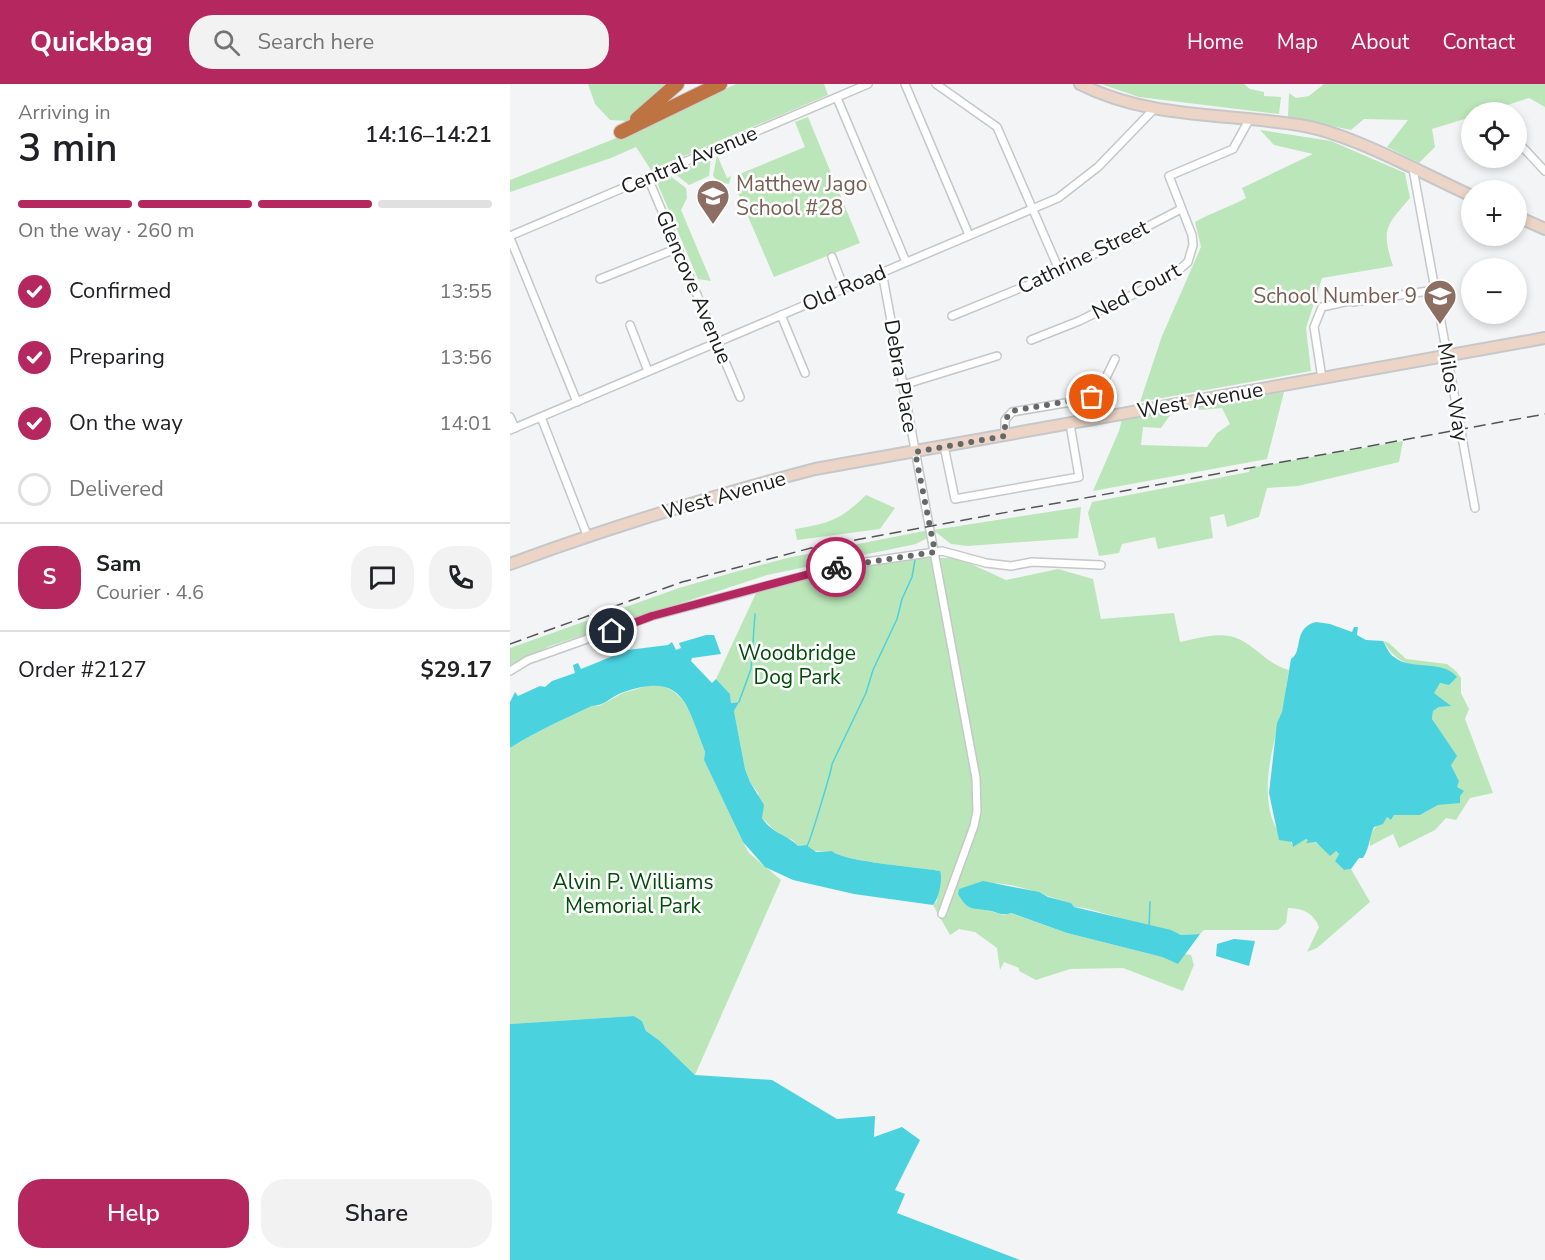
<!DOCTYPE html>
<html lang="en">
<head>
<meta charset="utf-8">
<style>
  :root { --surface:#fff; --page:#f2f2f2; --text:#202124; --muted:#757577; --line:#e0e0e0; --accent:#b4275f }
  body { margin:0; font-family:"Nunito Sans",sans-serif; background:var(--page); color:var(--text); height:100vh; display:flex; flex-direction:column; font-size:22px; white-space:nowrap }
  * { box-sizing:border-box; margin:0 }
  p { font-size:20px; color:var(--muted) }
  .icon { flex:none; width:33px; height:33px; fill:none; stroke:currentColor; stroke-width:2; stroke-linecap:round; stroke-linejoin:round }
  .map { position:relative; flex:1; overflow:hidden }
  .sheet { display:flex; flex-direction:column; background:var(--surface); width:510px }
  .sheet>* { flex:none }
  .controls { position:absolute; left:951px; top:18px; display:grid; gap:12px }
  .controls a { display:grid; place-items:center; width:66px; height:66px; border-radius:50%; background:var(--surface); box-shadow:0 3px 9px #0003; font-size:30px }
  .pin { position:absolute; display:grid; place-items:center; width:51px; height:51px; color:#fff; margin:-26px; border:3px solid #fff; border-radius:50%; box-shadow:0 2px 6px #0007 }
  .courier { position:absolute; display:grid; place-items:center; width:60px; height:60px; margin:-30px; border:4px solid #b4275f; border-radius:50%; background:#fff; color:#222; box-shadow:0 2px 8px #0007 }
  .summary em { font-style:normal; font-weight:600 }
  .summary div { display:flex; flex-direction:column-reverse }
  .summary { display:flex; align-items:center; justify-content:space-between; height:102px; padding:0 18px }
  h1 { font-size:39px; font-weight:600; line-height:45px }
  .bar { display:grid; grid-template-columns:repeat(4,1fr); gap:9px 6px; align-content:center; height:72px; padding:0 18px }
  .bar i { height:8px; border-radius:4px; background:var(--line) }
  .bar .active { background:var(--accent) }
  .bar p { grid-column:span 4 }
  .line { display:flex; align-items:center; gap:15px; padding:0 18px; border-top:2px solid var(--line) }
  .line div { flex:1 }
  .round { display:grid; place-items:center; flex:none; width:63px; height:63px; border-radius:24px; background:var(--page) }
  ol { padding:0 18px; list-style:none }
  li { display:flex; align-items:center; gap:18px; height:66px }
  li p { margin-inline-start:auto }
  li .icon { padding:6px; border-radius:50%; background:var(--accent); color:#fff; stroke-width:4 }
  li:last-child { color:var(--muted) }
  li i { width:33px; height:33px; border:3px solid var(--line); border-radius:50% }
  .cta { display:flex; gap:12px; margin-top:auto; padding:12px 18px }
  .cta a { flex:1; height:69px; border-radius:24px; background:var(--accent); color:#fff; font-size:24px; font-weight:600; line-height:69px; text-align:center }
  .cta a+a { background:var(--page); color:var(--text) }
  header { display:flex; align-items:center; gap:36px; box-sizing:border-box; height:84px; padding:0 30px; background:var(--accent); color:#fff }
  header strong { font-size:28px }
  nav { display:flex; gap:33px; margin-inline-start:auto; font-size:21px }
  .search { width:420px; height:54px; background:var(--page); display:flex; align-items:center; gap:15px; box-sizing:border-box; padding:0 21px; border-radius:24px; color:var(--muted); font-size:22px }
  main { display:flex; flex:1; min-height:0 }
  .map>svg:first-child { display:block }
  .green { fill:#bbe6b9 }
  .water { fill:#4bd2df }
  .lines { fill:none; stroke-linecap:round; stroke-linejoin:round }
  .stream { stroke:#4bd2df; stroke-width:1.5 }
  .street-casing { stroke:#c6c7c8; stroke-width:10 }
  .secondary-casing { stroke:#c6c7c8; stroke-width:14 }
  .highway-casing { stroke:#cdcdcd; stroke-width:16 }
  .street { stroke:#fff; stroke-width:7 }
  .secondary { stroke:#ecd5c7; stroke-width:10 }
  .highway { stroke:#be7343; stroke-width:14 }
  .rail { stroke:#545556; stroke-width:1.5; stroke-dasharray:12 6; stroke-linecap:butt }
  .done { stroke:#676869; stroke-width:6; stroke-dasharray:0 10.8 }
  .route { stroke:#b4275f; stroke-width:8 }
  .labels { text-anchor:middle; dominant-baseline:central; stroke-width:5; stroke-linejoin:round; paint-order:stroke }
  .street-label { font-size:21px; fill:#1c1d1d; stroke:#fff }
  .education-label { font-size:21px; fill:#785e54; stroke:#fff; text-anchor:start }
  .park-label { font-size:21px; fill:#014c0b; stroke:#fff }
</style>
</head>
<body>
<header>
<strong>Quickbag</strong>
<div class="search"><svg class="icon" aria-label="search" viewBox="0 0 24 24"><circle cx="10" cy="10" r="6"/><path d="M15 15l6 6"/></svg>Search here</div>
<nav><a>Home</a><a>Map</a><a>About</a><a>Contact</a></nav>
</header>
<main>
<section class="sheet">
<div class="summary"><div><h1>3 min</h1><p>Arriving in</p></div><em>14:16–14:21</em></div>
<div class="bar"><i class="active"></i><i class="active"></i><i class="active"></i><i></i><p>On the way · 260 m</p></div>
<ol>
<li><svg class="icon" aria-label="check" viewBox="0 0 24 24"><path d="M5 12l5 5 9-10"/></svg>Confirmed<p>13:55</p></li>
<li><svg class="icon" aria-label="check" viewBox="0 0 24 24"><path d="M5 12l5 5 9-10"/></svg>Preparing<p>13:56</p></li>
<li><svg class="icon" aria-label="check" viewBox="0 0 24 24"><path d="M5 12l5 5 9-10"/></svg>On the way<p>14:01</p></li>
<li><i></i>Delivered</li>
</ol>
<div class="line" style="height:108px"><b class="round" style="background:var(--accent);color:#fff">S</b><div><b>Sam</b><p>Courier · 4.6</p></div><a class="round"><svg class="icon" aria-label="chat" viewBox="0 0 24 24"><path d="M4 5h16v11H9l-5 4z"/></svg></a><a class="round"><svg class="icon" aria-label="phone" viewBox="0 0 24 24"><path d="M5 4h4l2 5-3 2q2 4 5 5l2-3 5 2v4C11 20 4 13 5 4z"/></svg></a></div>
<div class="line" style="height:78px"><div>Order #2127</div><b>$29.17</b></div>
<div class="cta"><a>Help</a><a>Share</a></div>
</section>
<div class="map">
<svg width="1035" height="1176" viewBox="0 0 1035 1176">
  <rect width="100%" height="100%" fill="#f3f4f5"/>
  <g class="green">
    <path d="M78 0H161L118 37 100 36 85 20Z"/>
    <path d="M226 0H314L318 11 141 86 126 63 101 74 0 108V96L104 55Z"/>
    <path d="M591 0H734L740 5 754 8V12L771 13 769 30 629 13Z"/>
    <path d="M814 0H1035V23L1019 14 976 28H962L961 33 922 45 925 63 909 79 877 63 898 36 854 35 841 46 778 33 779 9 786 14 799 12Z"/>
    <path d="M298 33 350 159 264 193 225 102 227 91 295 63 285 38Z"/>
    <path d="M750 46 821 57 895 89 900 114C876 142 871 145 883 182L812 194 796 244 801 287 630 318 652 252 691 163 685 138C703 128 719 123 736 114L732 104 803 70 764 61Z"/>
    <path d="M207 71 217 94 221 92 219 100 209 98 203 92Z"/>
    <path d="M201 73 199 92 179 101 164 89Z"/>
    <path d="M159 91 176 104 177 114 171 126 201 197 188 195 146 96Z"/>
    <path d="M774 308 757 375 583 407 609 347 612 335 663 327 651 344 633 343 631 361 697 363 707 349 720 340 712 324 689 326 688 322Z"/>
    <path d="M893 357 889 378 788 402 757 404 749 433 717 443 714 430 700 433 703 454 648 465 645 453 612 460 609 469 589 472 578 429 582 418 739 388 740 384Z"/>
    <path d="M356 411 385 424 370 445 287 456 285 445C321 439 330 436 356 411Z"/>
    <path d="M571 423 568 454 458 462 441 460 423 446Z"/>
    <path d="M419 446 417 454 406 460 257 491 40 562 0 581V564L169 504 221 489 277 474Z"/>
    <path d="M402 474H441L461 480 496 496 548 485 583 495 591 535 664 529 670 558C689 554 712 546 731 556 748 565 759 581 779 586 776 600 776 614 772 628 763 660 749 709 765 742 769 750 780 753 783 762L796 755 825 766 829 770 825 777 834 786 841 785 860 818 807 864 797 868 809 843C804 829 792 824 778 824L776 839 768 846H694L690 850 671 851 575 824 564 823 561 819C529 811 495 792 463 802L477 826 494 831 500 829 557 849 652 873 668 880 675 870 681 871 684 881 673 907 613 884 560 885 526 896 509 887V884L494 878 490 886 487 864 465 848 449 845 440 851 423 821 427 817 430 787C408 783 334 778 322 767H302L296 761 288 762 283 756 272 753 252 734 248 709 240 698 235 685 224 627 228 618 221 619 220 610 206 595 247 507 350 480Z"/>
    <path d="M873 557 879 559 896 575 937 580 946 587 951 594V609L959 625 955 635 983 709 960 714 946 736 936 734 925 746 889 764 883 750 860 762C859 747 866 742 877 733L881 736 884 731H910L928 721 950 718 946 703 949 697 941 681 943 667 929 649 922 635 923 627 929 623 940 622 923 609 930 599 936 600 922 583C899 584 885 576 873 557Z"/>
    <path d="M144 600C179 605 184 640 195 668L194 676 233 758 239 769 271 796 185 991 150 957 136 947 132 937 124 932 0 940V664C27 647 54 635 82 622H89L113 609Z"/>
  </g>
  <g class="water">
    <path d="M806 538 820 540 842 548 844 543H848L847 551 856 556 873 557C876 562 879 570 884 573 901 587 933 575 947 593L939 601 930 599 924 609 941 622 929 623 923 627 922 635 947 672 941 681 949 697 947 703 954 707 950 712V719L928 721 910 731H884L881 736 877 733 873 740 864 743C859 754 860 763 853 774H849L841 785 834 786 825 777 829 770 826 767 820 772 806 758 796 759 798 756 796 755 783 763 782 758 769 756 759 709 767 639 772 628 781 575C794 567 782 544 806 538Z"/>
    <path d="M196 551H204L211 570 182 574 181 577 202 599 206 595 220 610 221 619 229 618 224 627 235 685 240 698 254 721 252 734C264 751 278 751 288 762L296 761 306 768 322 767C334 778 408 783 430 787 433 794 429 815 423 821L344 810 283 796 255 783 233 758 194 676 195 668C176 618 173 587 111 609 101 613 94 622 82 622 54 635 27 647 0 664V618L5 608 8 612 30 602 35 603 42 597 65 589 63 581 68 579 71 585 108 570 104 559 114 555 118 566 158 561 162 558 166 566 171 564 169 559Z"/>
    <path d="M473 797 529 808 538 813 561 819 564 823 661 846 671 851 690 850 668 880 652 873 557 849 501 829C493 832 489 829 481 827 463 823 459 829 448 810L449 805Z"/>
    <path d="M724 855 745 857 739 882 706 872 707 860Z"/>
    <path d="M124 932 132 937 136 947 150 957 185 991 262 996 327 1035 365 1032 364 1053 392 1043 410 1056 385 1106 395 1110 387 1129 510 1176H0V940Z"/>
  </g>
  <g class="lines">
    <g class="stream">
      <path d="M229 618 241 585 245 530"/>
      <path d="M297 762C300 758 322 685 322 680L356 609 363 586 387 535 392 515 402 493 405 476"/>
      <path d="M639 844 640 818"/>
    </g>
    <defs>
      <g id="street">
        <path d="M395 0 459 151"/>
        <path d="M426 0 487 43 550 188"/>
        <path d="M327 14 396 178"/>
        <path d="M1006 56 1035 87"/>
        <path d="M903 85 965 424"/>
        <path d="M138 94 230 313"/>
        <path d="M0 152 358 0"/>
        <path d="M0 154 67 318"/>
        <path d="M322 173 334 204"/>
        <path d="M372 188 466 694 467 727 464 742 432 830"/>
        <path d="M90 195 168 164"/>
        <path d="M271 231 295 289"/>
        <path d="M442 232 550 188 671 125"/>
        <path d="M120 241 138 287"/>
        <path d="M521 256 569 237 663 191 678 178 683 161 682 151 659 92 723 65 739 36"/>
        <path d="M812 294 804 243 812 223 839 217 843 218 925 206"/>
        <path d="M393 301 487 272"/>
        <path d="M0 333 5 344"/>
        <path d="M31 333 77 451"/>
        <path d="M0 346 548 114 588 83 644 25"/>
        <path d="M495 352V336L502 328 579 315 589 308 605 275"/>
        <path d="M434 362 445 415 569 393 560 340"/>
        <path d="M0 587 18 576 142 532 335 481 432 467 476 479 501 482 522 478 591 481"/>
      </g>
      <g id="secondary">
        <path d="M570 0C639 35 715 29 789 41 841 49 911 89 962 112"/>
        <path d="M1006 132 1035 145"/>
        <path d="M0 480C100 443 202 412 305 385L1035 254"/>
      </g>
      <g id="highway">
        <path d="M127 35 167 0"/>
        <path d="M111 48 210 0"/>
      </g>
    </defs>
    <use href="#street" class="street-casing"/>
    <use href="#secondary" class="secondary-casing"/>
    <use href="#highway" class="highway-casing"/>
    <use href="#street" class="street"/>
    <use href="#secondary" class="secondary"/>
    <use href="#highway" class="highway"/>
    <path class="rail" d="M0 560 172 498 301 464 1035 330"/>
  </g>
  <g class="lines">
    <path class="done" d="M326 483 425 468 405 368 495 352V336L502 327 582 313"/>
    <path class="route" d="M102 547 142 532 326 483"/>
  </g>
  <defs>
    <symbol id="school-pin" viewBox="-11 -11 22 30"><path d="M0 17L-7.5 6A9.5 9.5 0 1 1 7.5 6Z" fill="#8d6e63" stroke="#fff"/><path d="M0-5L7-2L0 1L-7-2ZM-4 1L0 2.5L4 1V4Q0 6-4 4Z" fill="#fff"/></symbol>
  </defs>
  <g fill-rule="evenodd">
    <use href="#school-pin" x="184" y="93" width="38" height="52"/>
    <use href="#school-pin" x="911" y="193" width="38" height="52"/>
  </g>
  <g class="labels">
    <g class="street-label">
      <text transform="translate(179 76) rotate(-23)">Central Avenue</text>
      <text transform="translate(573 173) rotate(-26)">Cathrine Street</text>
      <text transform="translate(184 203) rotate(67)">Glencove Avenue</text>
      <text transform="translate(334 204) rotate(-23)">Old Road</text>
      <text transform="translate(626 207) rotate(-28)">Ned Court</text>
      <text transform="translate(391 292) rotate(80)">Debra Place</text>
      <text transform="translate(943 308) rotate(80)">Milos Way</text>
      <text transform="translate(690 316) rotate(-10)">West Avenue</text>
      <text transform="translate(214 411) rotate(-16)">West Avenue</text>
    </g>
    <g class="education-label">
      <text x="226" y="100">Matthew Jago<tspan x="226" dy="24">School #28</tspan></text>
      <text x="907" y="212" text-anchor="end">School Number 9</text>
    </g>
    <g class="park-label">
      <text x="287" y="569">Woodbridge<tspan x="287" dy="24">Dog Park</tspan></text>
      <text x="123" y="798">Alvin P. Williams<tspan x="123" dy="24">Memorial Park</tspan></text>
    </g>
  </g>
</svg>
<div class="controls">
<a><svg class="icon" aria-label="locate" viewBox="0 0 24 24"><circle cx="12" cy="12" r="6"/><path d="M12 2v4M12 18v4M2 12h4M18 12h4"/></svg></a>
<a>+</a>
<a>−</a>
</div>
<div class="pin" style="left:582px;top:313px;background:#ea580c"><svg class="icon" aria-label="bag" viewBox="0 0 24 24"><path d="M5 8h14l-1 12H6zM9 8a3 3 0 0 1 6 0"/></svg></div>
<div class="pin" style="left:102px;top:547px;background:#1f2937"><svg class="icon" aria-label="home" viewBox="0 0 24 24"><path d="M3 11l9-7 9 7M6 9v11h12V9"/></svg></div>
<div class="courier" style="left:326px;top:483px"><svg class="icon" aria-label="bike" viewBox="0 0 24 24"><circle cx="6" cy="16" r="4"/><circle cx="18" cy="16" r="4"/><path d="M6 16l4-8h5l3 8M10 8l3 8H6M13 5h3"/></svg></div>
</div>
</main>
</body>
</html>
